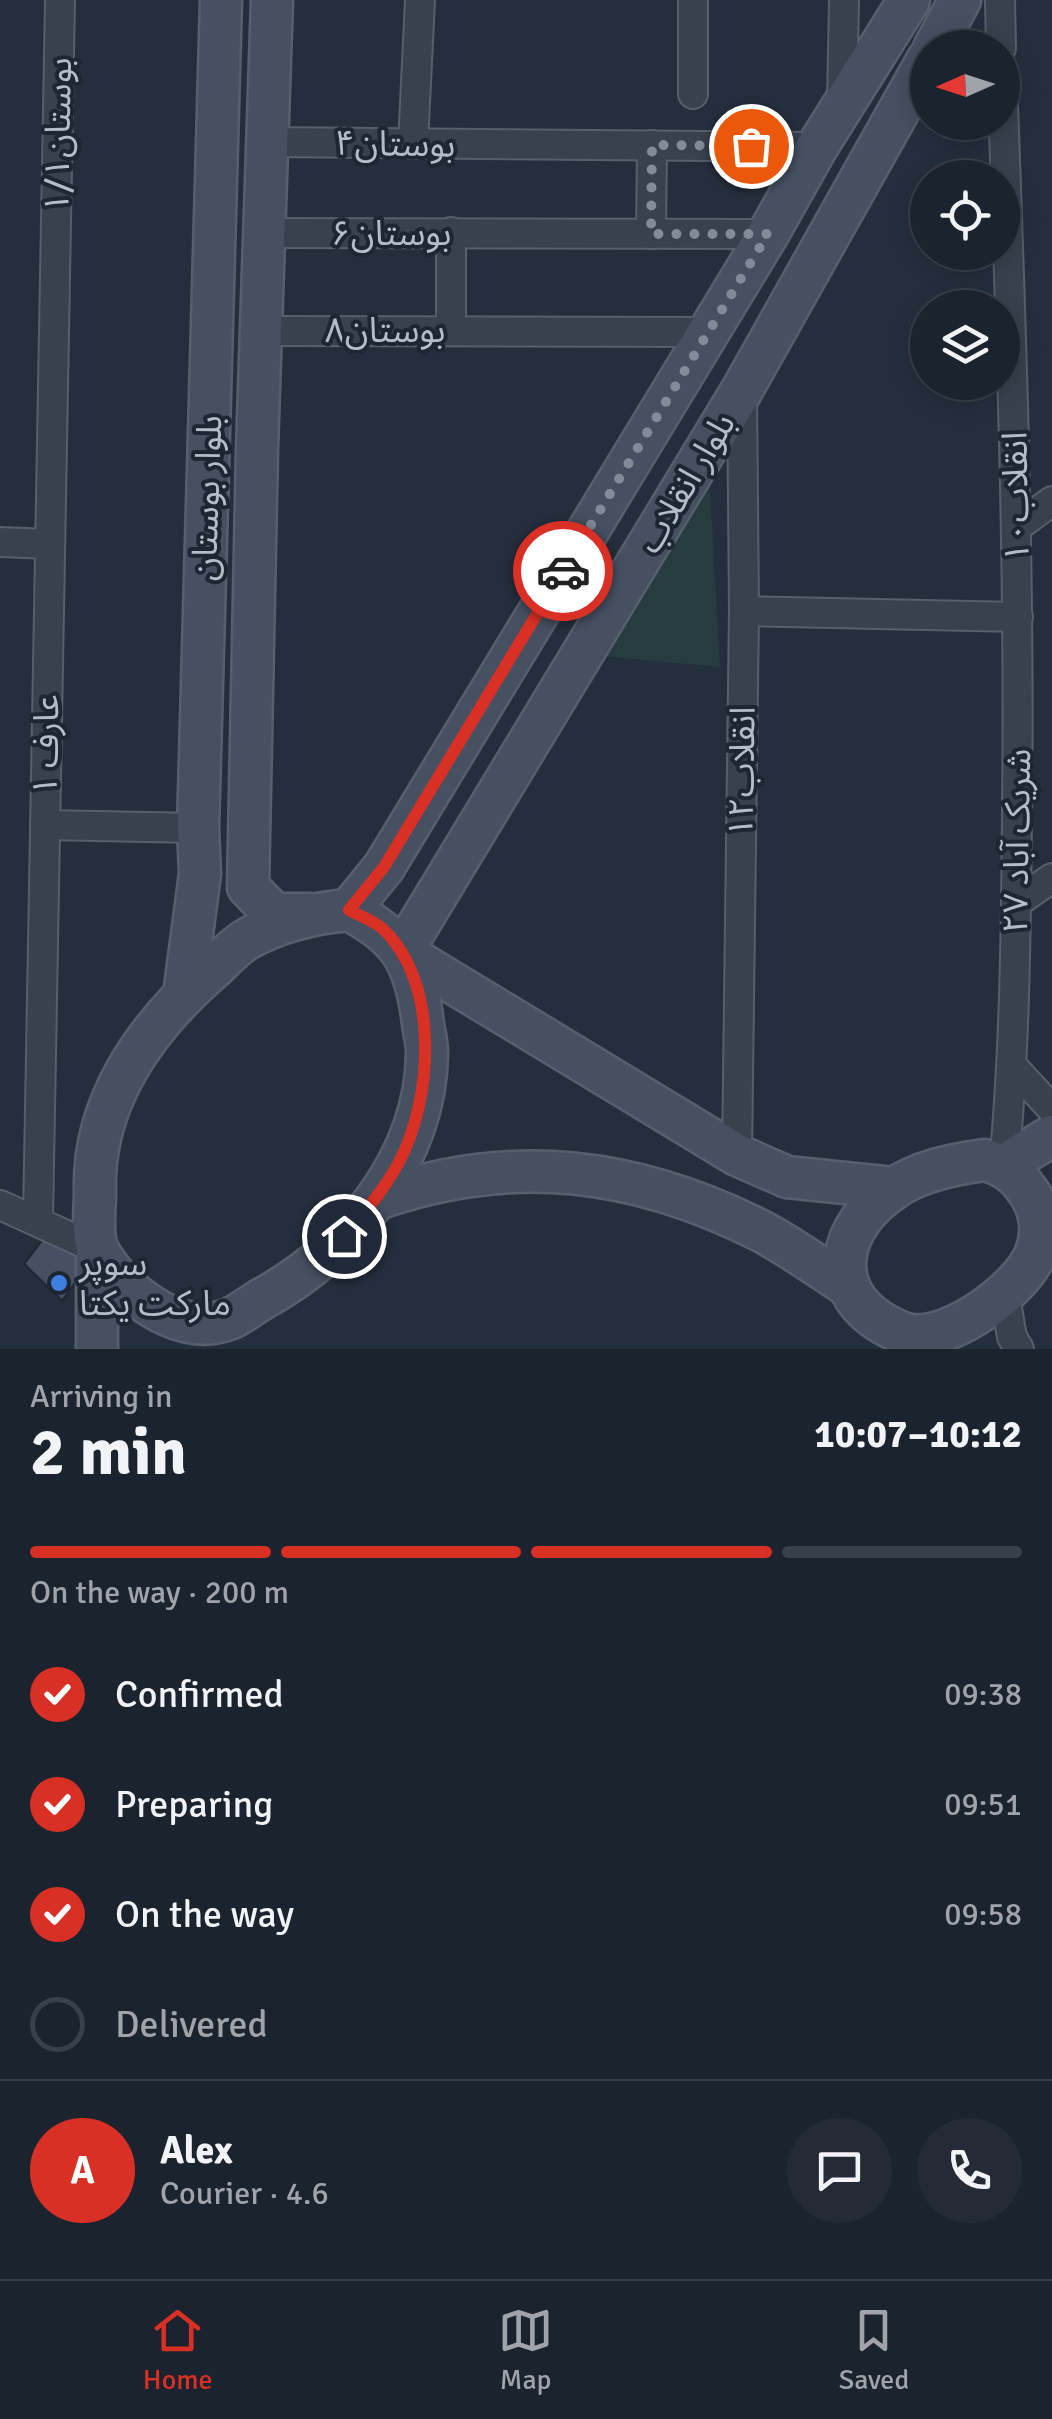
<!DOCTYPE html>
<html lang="en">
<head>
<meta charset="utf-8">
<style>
  :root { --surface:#1b232e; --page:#242b36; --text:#f1f3f6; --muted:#a0a4aa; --line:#39404a; --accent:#d93025 }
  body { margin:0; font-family:Signika,"Noto Sans Arabic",sans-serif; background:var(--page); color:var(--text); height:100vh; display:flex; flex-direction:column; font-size:38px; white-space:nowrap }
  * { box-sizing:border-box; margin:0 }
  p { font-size:32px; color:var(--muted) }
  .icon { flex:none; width:55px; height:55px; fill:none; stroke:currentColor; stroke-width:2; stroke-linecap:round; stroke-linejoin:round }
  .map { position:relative; height:1349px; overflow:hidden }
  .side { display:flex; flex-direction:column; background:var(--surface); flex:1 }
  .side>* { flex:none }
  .needle { width:65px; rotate:267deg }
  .controls { position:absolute; left:910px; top:30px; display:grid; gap:20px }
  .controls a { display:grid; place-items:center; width:110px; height:110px; border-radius:50%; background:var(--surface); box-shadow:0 5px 25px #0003,0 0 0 2px var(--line); font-size:50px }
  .pin { position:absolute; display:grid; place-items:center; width:85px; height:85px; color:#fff; margin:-42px; border:5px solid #fff; border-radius:50%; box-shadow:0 2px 10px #0007 }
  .courier { position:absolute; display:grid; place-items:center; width:100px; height:100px; margin:-50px; border:8px solid #d93025; border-radius:50%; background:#fff; color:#222; box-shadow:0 2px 12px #0007 }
  .headline em { font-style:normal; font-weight:800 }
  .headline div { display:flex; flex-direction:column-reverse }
  .headline { display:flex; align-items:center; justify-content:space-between; height:170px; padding:0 30px }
  h1 { font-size:65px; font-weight:800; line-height:75px }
  .bar { display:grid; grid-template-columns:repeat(4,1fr); gap:15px 10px; align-content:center; height:120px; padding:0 30px }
  .bar i { height:12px; border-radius:8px; background:var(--line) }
  .bar .on { background:var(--accent) }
  .bar p { grid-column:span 4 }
  .line { display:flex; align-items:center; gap:25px; padding:0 30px; border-top:2px solid var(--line) }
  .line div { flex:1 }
  .round { display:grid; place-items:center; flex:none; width:105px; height:105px; border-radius:52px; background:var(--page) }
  ol { padding:0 30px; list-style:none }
  li { display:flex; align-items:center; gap:30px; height:110px }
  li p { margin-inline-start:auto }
  li .icon { padding:10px; border-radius:50%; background:var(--accent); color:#fff; stroke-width:4 }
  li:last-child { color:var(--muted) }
  li i { width:55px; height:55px; border:5px solid var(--line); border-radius:50% }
  .tab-bar { display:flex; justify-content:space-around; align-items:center; height:140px; border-top:2px solid var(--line); background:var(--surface); font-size:28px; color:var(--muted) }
  .tab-bar a { display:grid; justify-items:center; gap:5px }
  .tab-bar .on { color:var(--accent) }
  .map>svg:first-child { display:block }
  .green { fill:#263c3f }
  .building { fill:#455162; stroke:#1f2835; stroke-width:2.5 }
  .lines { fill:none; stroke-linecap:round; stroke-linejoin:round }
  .street-casing { stroke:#565f6c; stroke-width:32 }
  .secondary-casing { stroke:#565f6c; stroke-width:45 }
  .street { stroke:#38414e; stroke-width:28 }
  .secondary { stroke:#465061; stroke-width:40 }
  .done { stroke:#828b98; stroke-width:10; stroke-dasharray:0 18 }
  .route { stroke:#d93025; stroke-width:12 }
  .shop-dot { fill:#3f7fe0; stroke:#1d2633; stroke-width:4 }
  .labels { text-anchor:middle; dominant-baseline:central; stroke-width:8; stroke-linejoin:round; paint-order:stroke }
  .street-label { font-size:35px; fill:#b4bcc9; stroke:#1d2633 }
  .poi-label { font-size:35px; fill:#b4bcc9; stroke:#1d2633; text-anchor:start }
</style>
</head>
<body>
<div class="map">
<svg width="1052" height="1349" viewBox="0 0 1052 1349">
  <rect width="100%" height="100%" fill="#242f3e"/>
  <path class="green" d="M709 472 720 667 600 656Z"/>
  <path class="building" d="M48 1232 88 1265 62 1301 24 1264Z"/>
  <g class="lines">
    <defs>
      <g id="street">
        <path d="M1000 0 1001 48"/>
        <path d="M1002 77C1011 322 1020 565 1017 810 1016 929 1015 1047 1004 1165"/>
        <path d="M693 94V0"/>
        <path d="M842 103 844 0"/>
        <path d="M268 142 817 147"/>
        <path d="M413 144 420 0"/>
        <path d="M266 233 768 234"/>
        <path d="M651 234 652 145"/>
        <path d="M451 330V232"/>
        <path d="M262 331 708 332"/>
        <path d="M1018 526 1052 501"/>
        <path d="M0 542 49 544"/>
        <path d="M744 611 1018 617"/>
        <path d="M45 825 198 828"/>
        <path d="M1016 903 1052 878"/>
        <path d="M1012 1066 1052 1109"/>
        <path d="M737 1155 744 611 742 391"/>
        <path d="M0 1205 97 1249"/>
        <path d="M38 1220 60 0"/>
        <path d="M1004 1291 1012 1337 1019 1349"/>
      </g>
      <g id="secondary">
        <path d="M272 0 257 449 248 887 274 914H310"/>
        <path d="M934 48 960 0"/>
        <path d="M349 910C399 936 414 960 422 1016 423 1028 427 1041 427 1053 426 1158 350 1251 262 1299 250 1306 236 1318 223 1321 175 1335 121 1291 99 1252 91 1238 95 1209 95 1192 92 1104 144 1030 208 973 221 962 234 946 249 938 280 921 314 913 349 910Z"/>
        <path d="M349 910 384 867 768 234 817 147 909 0"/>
        <path d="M184 995 200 874 198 828 221 0"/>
        <path d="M985 1160C1004 1165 1016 1174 1027 1190 1041 1208 1044 1233 1035 1255 1020 1290 952 1340 912 1335 904 1334 891 1328 884 1324 823 1288 840 1225 892 1190 918 1171 954 1164 985 1160Z"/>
        <path d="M1004 1165 1052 1136"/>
        <path d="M893 1188 787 1177 737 1155 402 952 742 390 928 59"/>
        <path d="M377 1199C512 1152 634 1167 761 1231 790 1246 817 1266 845 1284"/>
        <path d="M97 1349V1249"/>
      </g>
    </defs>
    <use href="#street" class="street-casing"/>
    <use href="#secondary" class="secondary-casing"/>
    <use href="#street" class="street"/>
    <use href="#secondary" class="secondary"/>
  </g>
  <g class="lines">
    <path class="done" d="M563 571 768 234H651L652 145 751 146"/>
    <path class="route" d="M344 1236C365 1212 384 1190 399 1162 433 1098 440 983 383 929 374 921 360 916 349 910L384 867 563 571"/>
  </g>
  <circle class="shop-dot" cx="59" cy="1283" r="10"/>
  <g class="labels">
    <g class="street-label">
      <text transform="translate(58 135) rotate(-89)">بوستان۱/۱</text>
      <text transform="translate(395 144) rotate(1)">بوستان۴</text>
      <text x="391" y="233">بوستان۶</text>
      <text x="385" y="330">بوستان۸</text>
      <text transform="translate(686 483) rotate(-59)">بلوار انقلاب</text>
      <text transform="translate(1016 497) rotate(-91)">انقلاب۱۰</text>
      <text transform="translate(207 498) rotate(-88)">بلوار بوستان</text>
      <text transform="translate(46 745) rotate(-89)">عارف ۱</text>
      <text transform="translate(742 772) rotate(-89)">انقلاب۱۲</text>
      <text transform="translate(1017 841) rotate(-89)">شریک آباد ۲۷</text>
    </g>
    <g class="poi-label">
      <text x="79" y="1263">سوپر<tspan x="79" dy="40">مارکت یکتا</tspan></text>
    </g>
  </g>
</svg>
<div class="controls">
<a><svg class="needle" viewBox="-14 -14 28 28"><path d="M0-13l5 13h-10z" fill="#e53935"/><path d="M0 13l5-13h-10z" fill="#a0a4aa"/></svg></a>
<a><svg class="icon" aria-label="locate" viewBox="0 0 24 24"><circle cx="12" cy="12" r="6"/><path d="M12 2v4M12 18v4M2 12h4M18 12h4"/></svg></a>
<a><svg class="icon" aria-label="layers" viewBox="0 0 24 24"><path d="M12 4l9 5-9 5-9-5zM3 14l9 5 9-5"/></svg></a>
</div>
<div class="pin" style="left:751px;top:146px;background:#ea580c"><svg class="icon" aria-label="bag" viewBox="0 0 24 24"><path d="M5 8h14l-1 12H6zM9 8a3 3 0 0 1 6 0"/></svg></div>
<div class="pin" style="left:344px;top:1236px;background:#1f2937"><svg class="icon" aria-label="home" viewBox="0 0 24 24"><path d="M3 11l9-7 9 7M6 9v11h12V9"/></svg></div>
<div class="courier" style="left:563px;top:571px"><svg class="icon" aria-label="car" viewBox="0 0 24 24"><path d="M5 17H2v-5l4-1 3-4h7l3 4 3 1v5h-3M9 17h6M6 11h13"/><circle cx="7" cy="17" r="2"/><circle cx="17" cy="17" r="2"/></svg></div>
</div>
<section class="side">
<div class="headline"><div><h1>2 min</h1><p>Arriving in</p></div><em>10:07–10:12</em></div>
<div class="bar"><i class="on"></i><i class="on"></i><i class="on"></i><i></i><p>On the way · 200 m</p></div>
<ol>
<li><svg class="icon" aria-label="check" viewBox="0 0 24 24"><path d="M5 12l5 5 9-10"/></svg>Confirmed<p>09:38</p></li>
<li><svg class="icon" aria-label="check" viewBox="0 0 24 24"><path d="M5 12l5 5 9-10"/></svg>Preparing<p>09:51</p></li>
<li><svg class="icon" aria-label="check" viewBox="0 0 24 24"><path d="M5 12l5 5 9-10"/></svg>On the way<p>09:58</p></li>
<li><i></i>Delivered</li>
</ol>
<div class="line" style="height:180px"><b class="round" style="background:var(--accent);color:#fff">A</b><div><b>Alex</b><p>Courier · 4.6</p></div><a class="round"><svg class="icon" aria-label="chat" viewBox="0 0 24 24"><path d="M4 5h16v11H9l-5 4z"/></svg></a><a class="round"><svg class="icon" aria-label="phone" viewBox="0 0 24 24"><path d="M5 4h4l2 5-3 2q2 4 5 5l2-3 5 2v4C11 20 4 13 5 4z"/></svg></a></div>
</section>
<nav class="tab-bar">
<a class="on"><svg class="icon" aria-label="home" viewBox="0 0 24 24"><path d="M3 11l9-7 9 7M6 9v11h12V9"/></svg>Home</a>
<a><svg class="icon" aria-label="map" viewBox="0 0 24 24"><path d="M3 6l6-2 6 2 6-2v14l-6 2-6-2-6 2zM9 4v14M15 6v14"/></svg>Map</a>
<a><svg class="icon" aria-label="saved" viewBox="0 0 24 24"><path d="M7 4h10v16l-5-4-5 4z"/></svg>Saved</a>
</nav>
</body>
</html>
